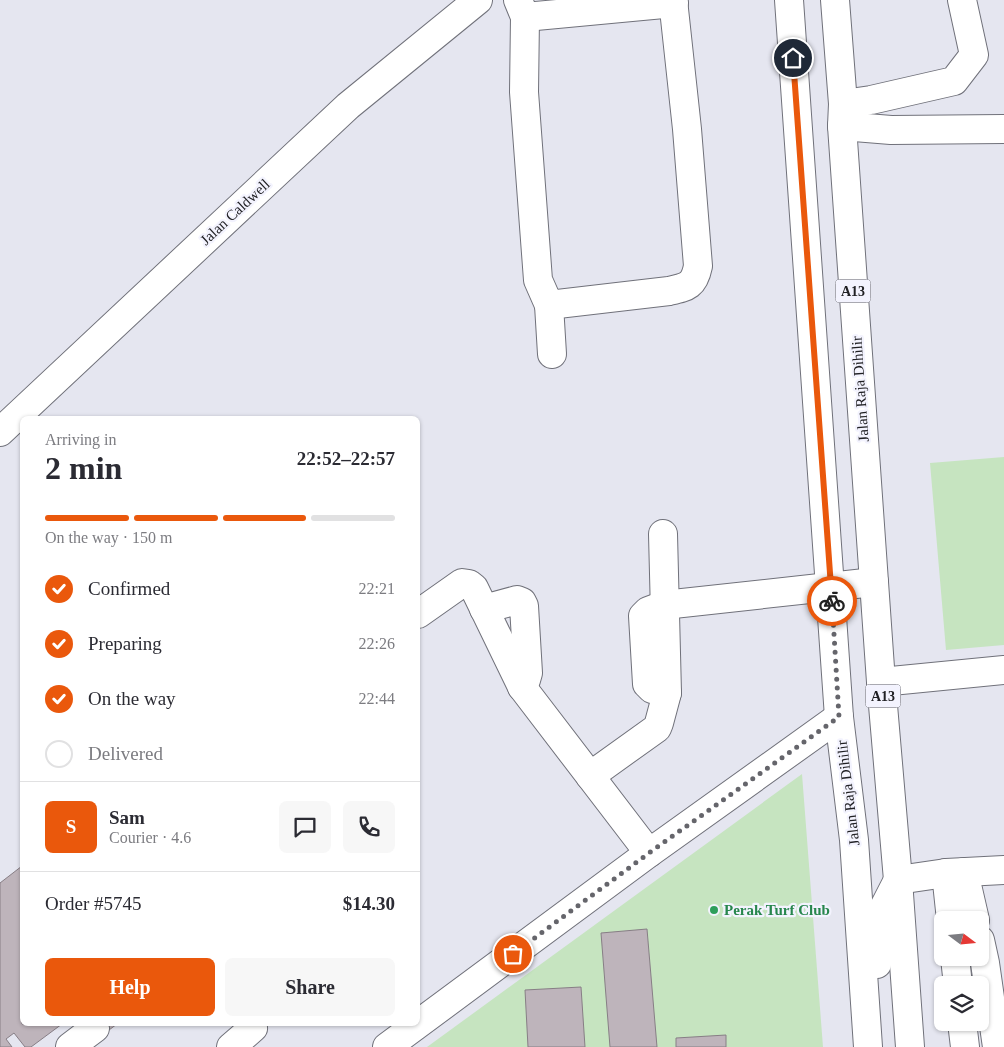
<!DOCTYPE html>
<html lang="en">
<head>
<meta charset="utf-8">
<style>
  :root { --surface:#fff; --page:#f7f7f7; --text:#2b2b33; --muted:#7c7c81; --line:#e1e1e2; --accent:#ea580c }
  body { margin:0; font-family:"Times New Roman",serif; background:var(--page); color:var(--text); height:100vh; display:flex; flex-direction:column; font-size:19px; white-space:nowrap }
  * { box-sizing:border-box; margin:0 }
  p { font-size:16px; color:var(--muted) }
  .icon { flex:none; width:28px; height:28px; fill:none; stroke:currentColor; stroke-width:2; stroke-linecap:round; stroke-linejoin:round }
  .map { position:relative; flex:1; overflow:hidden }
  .drawer { position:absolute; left:20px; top:416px; width:400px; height:610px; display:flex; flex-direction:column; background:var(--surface); border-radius:8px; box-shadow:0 1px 4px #0004 }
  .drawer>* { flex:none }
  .needle { width:32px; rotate:106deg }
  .tools { position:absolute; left:934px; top:911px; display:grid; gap:10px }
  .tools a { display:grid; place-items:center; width:55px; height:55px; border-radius:8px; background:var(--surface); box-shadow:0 1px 4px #0004; font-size:25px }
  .pin { position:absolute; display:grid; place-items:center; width:42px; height:42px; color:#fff; margin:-21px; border:2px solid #fff; border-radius:50%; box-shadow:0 1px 5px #0007 }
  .courier { position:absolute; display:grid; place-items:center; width:50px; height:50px; margin:-25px; border:4px solid #ea580c; border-radius:50%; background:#fff; color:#222; box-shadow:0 1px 6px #0007 }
  .head em { font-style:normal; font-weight:800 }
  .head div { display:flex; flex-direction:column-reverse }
  .head { display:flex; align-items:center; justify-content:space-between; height:85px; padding:0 25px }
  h1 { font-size:32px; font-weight:800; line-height:38px }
  .bar { display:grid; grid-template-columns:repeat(4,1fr); gap:8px 5px; align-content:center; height:60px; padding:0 25px }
  .bar i { height:6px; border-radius:4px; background:var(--line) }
  .bar .current { background:var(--accent) }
  .bar p { grid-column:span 4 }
  .line { display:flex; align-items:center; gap:12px; padding:0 25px; border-top:1px solid var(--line) }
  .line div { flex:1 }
  .round { display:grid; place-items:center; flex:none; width:52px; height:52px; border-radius:8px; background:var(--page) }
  ol { padding:0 25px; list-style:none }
  li { display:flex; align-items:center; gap:15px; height:55px }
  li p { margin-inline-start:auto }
  li .icon { padding:5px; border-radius:50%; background:var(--accent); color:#fff; stroke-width:4 }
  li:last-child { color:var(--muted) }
  li i { width:28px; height:28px; border:2px solid var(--line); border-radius:50% }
  .action { display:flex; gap:10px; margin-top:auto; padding:10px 25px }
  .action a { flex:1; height:58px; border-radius:8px; background:var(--accent); color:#fff; font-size:20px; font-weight:800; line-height:58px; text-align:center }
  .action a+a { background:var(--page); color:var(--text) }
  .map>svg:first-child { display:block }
  .green { fill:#c6e4c0 }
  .building { fill:#beb4bb; stroke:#877e85 }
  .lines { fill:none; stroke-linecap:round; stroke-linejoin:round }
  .minor-casing { stroke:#70717a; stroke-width:30 }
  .major-casing { stroke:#70717a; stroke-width:30 }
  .minor { stroke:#fff; stroke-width:28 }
  .major { stroke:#fff; stroke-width:28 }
  .done { stroke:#65656b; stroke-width:5; stroke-dasharray:0 9 }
  .route { stroke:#ea580c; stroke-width:6 }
  .leisure-dot { fill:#2e9e5b; stroke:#f3f3fe; stroke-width:2 }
  .labels { text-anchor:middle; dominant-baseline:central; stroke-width:4.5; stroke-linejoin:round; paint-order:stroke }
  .shield { fill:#f3f3fe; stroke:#5f5f65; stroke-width:1 }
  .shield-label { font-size:14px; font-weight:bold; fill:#202024 }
  .street-label { font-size:15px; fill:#202024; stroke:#f3f3fe }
  .leisure-label { font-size:15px; font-weight:bold; fill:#27864d; stroke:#f3f3fe; text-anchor:start }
</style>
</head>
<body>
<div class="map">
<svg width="1004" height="1047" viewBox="0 0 1004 1047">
  <rect width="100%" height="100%" fill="#e5e6f0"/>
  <g class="green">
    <path d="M1004 457V645L946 650 930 463Z"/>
    <path d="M802 774 823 1047H427Z"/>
  </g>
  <g class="building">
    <path d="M22 866V1024H62L31 1047H25L14 1033 6 1039 12 1047H0V883Z"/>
    <path d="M647 929 657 1047H610L601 933Z"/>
    <path d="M581 987 585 1047H528L525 990Z"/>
    <path d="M92 1024H117L101 1036Z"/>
    <path d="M726 1035V1047H676V1038Z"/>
  </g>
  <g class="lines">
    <defs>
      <g id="minor">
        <path d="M518 0 525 17 524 92 538 280 549 305 669 291C687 287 694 286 698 266L687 129 673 0"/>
        <path d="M525 17 674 3"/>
        <path d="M843 104 871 100 954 81 974 55 962 0"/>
        <path d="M842 126 891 130 1004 129"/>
        <path d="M549 305 552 354"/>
        <path d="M0 432 348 106 478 0"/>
        <path d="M484 609 517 600 522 602 524 606 528 673 526 680 522 687"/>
        <path d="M418 614 462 583 469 584 474 588 522 687 649 853"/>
        <path d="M881 682 1004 670"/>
        <path d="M667 693 652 689 647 684 643 616 648 611 664 605 874 582"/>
        <path d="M590 776 657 728 659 723 667 693 663 534"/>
        <path d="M964 872 975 920"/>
        <path d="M946 873 951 920"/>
        <path d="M898 880 946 873 1004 870"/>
        <path d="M980 940 985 963 997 1047"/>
        <path d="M955 958 958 985"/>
        <path d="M962 1022 965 1047"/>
        <path d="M70 1047 95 1028"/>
        <path d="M231 1047 253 1028 252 1024"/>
        <path d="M387 1047 649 853 839 717"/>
      </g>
      <g id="major">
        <path d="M789 0 839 717 854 840 868 1047"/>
        <path d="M835 0 843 104 842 126 881 682 898 880 910 1047"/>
        <path d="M877 964 879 917 898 880"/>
      </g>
    </defs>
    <use href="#minor" class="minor-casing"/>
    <use href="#major" class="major-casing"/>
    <use href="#minor" class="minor"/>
    <use href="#major" class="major"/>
  </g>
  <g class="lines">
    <path class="done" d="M513 954 649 853 839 717 832 601"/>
    <path class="route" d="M793 58 832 601"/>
  </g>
  <circle class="leisure-dot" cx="714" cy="910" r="5"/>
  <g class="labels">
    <g class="shield">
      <rect x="835.5" y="279.5" width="35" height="23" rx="4"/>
      <rect x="865.5" y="684.5" width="35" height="23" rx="4"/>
    </g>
    <g class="shield-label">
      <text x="853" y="291">A13</text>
      <text x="883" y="696">A13</text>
    </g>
    <g class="street-label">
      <text transform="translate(235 212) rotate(-43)">Jalan Caldwell</text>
      <text transform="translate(860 389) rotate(-94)">Jalan Raja Dihilir</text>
      <text transform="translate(848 793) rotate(-97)">Jalan Raja Dihilir</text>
    </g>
    <g class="leisure-label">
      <text x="724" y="910">Perak Turf Club</text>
    </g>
  </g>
</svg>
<div class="tools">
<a><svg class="needle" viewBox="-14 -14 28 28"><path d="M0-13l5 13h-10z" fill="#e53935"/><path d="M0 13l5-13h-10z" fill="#7c7c81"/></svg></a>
<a><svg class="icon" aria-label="layers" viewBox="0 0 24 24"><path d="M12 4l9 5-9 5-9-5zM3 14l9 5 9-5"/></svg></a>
</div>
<div class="pin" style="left:513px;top:954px;background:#ea580c"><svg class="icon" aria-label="bag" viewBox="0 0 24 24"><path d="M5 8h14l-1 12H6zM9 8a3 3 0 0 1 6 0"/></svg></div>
<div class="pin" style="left:793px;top:58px;background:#1f2937"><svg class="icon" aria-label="home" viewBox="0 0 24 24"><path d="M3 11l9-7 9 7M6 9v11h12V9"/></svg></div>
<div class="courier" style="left:832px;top:601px"><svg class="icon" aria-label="bike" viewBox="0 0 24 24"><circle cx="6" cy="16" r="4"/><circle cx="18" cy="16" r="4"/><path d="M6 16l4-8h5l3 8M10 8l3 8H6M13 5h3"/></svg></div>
<section class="drawer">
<div class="head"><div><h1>2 min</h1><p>Arriving in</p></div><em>22:52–22:57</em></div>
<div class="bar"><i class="current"></i><i class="current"></i><i class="current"></i><i></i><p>On the way · 150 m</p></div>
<ol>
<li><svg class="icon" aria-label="check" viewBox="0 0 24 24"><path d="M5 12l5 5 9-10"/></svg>Confirmed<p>22:21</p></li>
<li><svg class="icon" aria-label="check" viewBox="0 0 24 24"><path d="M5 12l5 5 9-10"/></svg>Preparing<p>22:26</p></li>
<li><svg class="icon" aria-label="check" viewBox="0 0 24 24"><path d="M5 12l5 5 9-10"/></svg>On the way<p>22:44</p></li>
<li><i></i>Delivered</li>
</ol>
<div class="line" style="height:90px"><b class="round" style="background:var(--accent);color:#fff">S</b><div><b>Sam</b><p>Courier · 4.6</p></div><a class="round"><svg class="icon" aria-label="chat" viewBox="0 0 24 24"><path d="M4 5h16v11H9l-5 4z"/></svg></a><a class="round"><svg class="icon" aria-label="phone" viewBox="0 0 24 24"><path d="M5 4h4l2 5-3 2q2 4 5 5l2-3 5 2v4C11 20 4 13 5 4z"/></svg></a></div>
<div class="line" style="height:65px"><div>Order #5745</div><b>$14.30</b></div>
<div class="action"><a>Help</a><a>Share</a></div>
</section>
</div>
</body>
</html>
